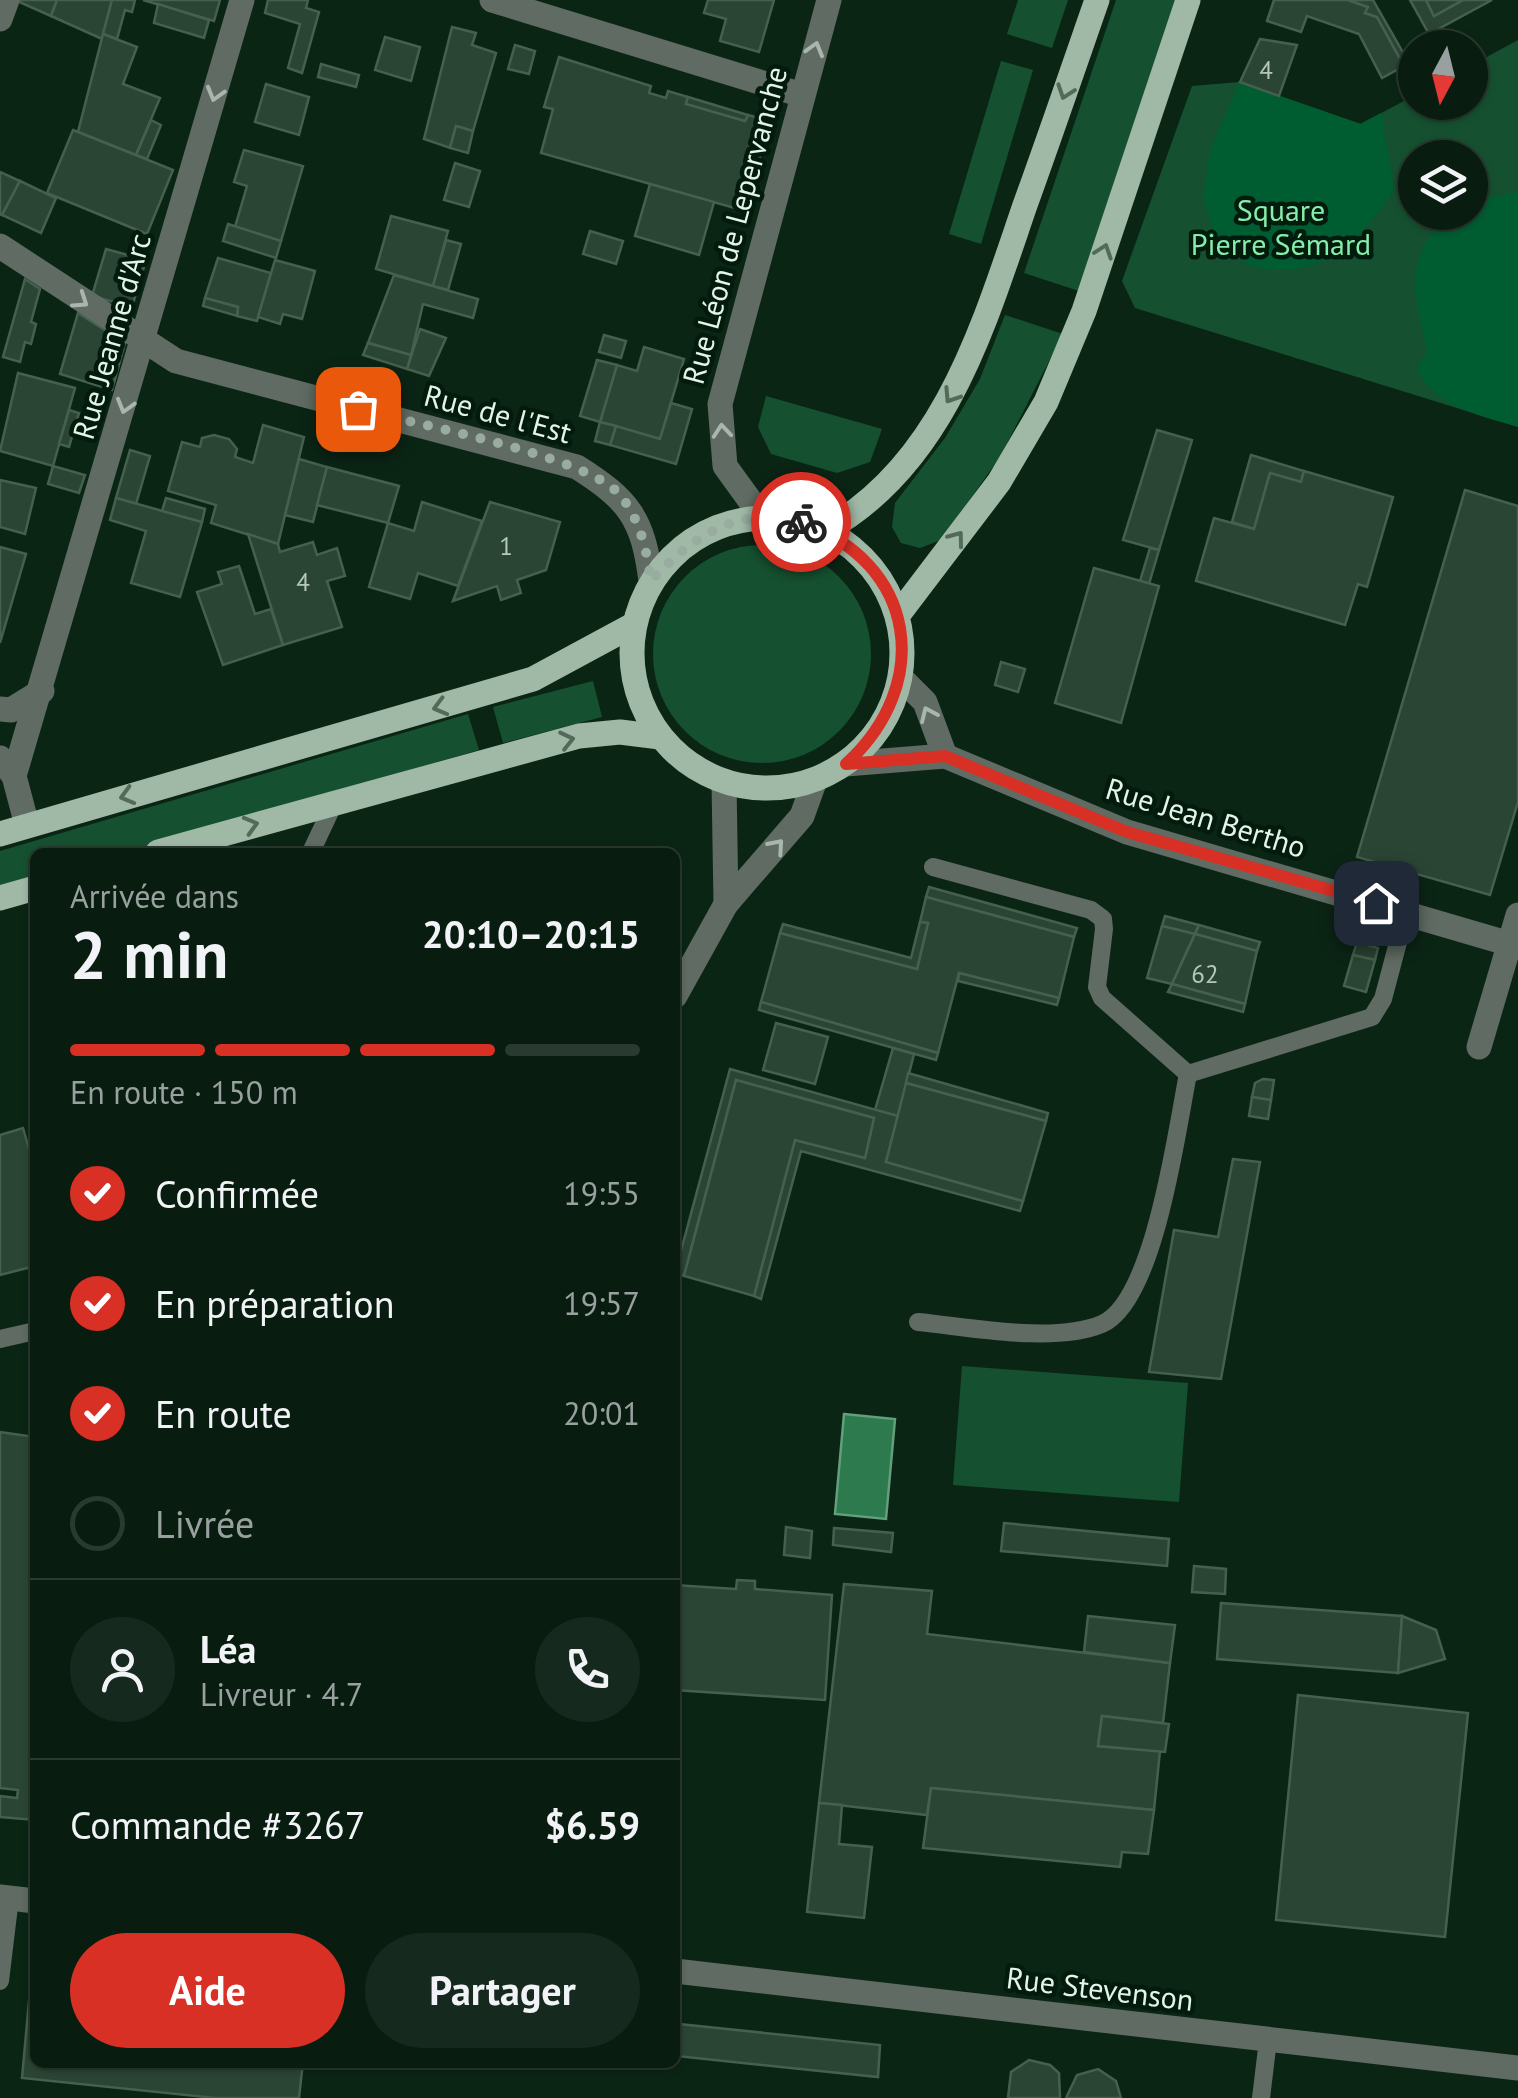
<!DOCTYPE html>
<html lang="fr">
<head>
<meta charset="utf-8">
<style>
  :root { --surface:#081c10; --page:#16291e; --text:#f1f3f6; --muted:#98a19f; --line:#293a30; --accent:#d93025 }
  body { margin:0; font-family:"PT Sans",sans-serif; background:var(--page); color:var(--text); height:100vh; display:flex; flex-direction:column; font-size:38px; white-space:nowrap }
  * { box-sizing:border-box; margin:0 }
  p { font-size:32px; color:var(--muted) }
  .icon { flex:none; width:55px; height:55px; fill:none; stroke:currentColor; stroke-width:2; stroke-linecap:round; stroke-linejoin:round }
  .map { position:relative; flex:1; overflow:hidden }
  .sheet { position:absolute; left:30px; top:848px; width:650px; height:1220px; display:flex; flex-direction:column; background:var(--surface); border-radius:15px; box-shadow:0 2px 8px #0004,0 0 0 2px var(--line) }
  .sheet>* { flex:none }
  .needle { width:65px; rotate:187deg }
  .buttons { position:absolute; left:1398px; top:30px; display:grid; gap:20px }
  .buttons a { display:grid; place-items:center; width:90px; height:90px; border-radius:50%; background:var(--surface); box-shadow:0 2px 8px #0004,0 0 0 2px var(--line); font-size:50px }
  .pin { position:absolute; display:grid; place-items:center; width:85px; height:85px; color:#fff; margin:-42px; border-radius:20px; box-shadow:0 5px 15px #0006 }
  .courier { position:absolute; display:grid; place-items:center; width:100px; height:100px; margin:-50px; border:8px solid #d93025; border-radius:50%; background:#fff; color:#222; box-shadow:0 2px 12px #0007 }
  .summary em { font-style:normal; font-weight:800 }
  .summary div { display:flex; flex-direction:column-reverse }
  .summary { display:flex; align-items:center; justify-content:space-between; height:170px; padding:0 40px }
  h1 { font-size:65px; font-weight:800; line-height:75px }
  .bar { display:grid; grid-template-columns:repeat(4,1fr); gap:15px 10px; align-content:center; height:120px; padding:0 40px }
  .bar i { height:12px; border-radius:8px; background:var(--line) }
  .bar .selected { background:var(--accent) }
  .bar p { grid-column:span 4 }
  .line { display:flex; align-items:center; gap:25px; padding:0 40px; border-top:2px solid var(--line) }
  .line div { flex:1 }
  .round { display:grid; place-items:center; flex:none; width:105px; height:105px; border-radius:52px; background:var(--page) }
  ol { padding:0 40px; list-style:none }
  li { display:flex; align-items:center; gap:30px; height:110px }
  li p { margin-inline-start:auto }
  li .icon { padding:10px; border-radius:50%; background:var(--accent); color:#fff; stroke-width:4 }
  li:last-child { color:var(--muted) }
  li i { width:55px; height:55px; border:5px solid var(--line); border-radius:50% }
  .cta { display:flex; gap:20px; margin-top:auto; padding:20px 40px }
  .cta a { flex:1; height:115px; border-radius:60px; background:var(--accent); color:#fff; font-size:40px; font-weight:800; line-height:115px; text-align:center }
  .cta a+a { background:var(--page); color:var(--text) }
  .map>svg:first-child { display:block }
  .green { fill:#155130; fill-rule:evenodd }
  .forest { fill:#005d32 }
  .water { fill:#2c7a4d; stroke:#639f7c; stroke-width:2.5 }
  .building { fill:#2b4534; stroke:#45604e; stroke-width:2.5 }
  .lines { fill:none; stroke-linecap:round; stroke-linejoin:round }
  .service { stroke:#5f6b63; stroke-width:18 }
  .minor { stroke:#5f6b63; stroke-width:25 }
  .primary { stroke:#a0b9a7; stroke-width:25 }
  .oneway { stroke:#a8b6ad }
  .oneway2 { stroke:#526a5a }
  .done { stroke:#98ac9f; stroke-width:10; stroke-dasharray:0 18 }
  .route { stroke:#d93025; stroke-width:12 }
  .labels { text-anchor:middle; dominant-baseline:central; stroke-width:9; stroke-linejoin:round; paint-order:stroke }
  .number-label { font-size:25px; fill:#b6c8bc }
  .park-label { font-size:30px; fill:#86eeac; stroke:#031b0c }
  .street-label { font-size:30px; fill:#e4f4e9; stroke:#031b0c }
</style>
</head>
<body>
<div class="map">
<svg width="1518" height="2098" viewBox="0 0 1518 2098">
  <rect width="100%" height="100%" fill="#0b2515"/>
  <g class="green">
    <path d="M1018 0H1068L1052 48 1007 34Z"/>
    <path d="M1116 0H1178L1079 291 1024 273Z"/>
    <path d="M1518 40V427L1135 308 1122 281 1192 86 1240 82 1361 124 1415 95V102H1470V66ZM1415 158H1470V212H1415Z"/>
    <path d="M1001 61 1033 70 981 244 949 234Z"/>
    <path d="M1005 315 1063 334 1000 457 941 540 920 548 901 543 892 527 895 503 945 438 980 379Z"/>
    <path d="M766 396 882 429 870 462 837 473 771 454 758 427Z"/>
    <circle cx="762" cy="654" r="109"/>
    <path d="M593 681 602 717 503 743 493 707Z"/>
    <path d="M468 714 479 750 126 852H35V879L0 889V851Z"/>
    <path d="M962 1366 1188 1383 1179 1502 953 1485Z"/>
  </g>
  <g class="forest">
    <path d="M1240 82 1360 124 1381 113 1394 189C1362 240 1324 279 1258 268 1245 265 1229 250 1217 243L1203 198 1210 150Z"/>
    <path d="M1518 192V427C1480 415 1434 407 1417 369L1427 351C1414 287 1402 267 1448 213L1470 212V202Z"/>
  </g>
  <path class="water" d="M844 1414 895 1419 886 1519 835 1514Z"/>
  <g class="building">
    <path d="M15 0H57L51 16Z"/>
    <path d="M57 0H112L102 39 51 16Z"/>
    <path d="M112 0H135L132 12 125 10 117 39 103 34Z"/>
    <path d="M143 0H220L214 21Z"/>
    <path d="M268 0H308L306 8 319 12 302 73 288 68 300 24 265 13Z"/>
    <path d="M708 0H774L759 52 720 41 726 19 704 13Z"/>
    <path d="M1274 0H1348L1368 7 1365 13 1377 17 1404 66 1382 78 1359 34 1307 16 1301 32 1267 21Z"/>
    <path d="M1348 0H1373L1409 63 1404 66 1377 17 1365 13 1368 7Z"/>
    <path d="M1410 0H1426L1434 16 1463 0H1492L1429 34Z"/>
    <path d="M1426 0H1463L1434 16Z"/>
    <path d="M158 4 209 20 204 38 154 23Z"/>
    <path d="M452 27 476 33 472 45 496 53 473 131 456 126 450 148 424 139Z"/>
    <path d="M103 34 137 47 123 84 160 98 136 155 78 132Z"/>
    <path d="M385 37 420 47 411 81 375 70Z"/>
    <path d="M1260 39 1297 45 1279 96 1240 82Z"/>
    <path d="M515 45 535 51 529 74 508 69Z"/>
    <path d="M559 57 651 86 649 93 666 98 668 91 688 97 686 104 745 121 748 115 770 121 745 211 541 153 553 109 544 107Z"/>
    <path d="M321 64 359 75 356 87 318 77Z"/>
    <path d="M266 84 309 97 299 135 255 122Z"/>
    <path d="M688 97 748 115 745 121 686 104Z"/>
    <path d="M151 120 161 125 147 159 136 155Z"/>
    <path d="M456 126 473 131 468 153 450 148Z"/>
    <path d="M73 130 173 170 147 234 47 193Z"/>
    <path d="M244 150 303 166 281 241 235 227 247 186 234 182Z"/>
    <path d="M455 163 480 171 469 207 444 200Z"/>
    <path d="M0 172 20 181 2 215 0 214Z"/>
    <path d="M20 181 56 198 41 233 2 215Z"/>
    <path d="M650 184 714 202 699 255 635 236Z"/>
    <path d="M391 216 448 231 433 286 376 269Z"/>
    <path d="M228 224 281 241 276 258 223 241Z"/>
    <path d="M590 231 623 241 616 264 583 254Z"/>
    <path d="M446 240 461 244 448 290 433 286Z"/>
    <path d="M106 249 146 260 132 307 92 296Z"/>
    <path d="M218 258 271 273 257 321 237 316 238 307 205 298Z"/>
    <path d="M275 260 315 271 302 319 283 314 280 324 258 317Z"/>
    <path d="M394 275 478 299 473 318 423 304 411 355 368 343Z"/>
    <path d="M25 279 40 289 31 322 36 324 31 344 25 342 20 362 3 357Z"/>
    <path d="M205 298 238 307 237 316 203 306Z"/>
    <path d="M78 313 125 343 112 390 60 374Z"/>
    <path d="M420 329 446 338 429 376 407 369Z"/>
    <path d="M604 335 626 341 621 358 599 352Z"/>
    <path d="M368 343 411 355 407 369 363 355Z"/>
    <path d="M644 347 684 359 660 439 600 422 617 365 637 371Z"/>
    <path d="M597 360 617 365 600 422 580 416Z"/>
    <path d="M18 373 75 388 53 466 0 451Z"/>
    <path d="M671 403 692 409 676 464 610 445 616 426 660 439Z"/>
    <path d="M69 410 79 413 69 447 59 444Z"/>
    <path d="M600 422 616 426 610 445 595 441Z"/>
    <path d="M263 425 304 437 278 544 211 523 216 505 168 491 182 442 200 447 202 438 214 435 229 439 237 449 235 457 253 463Z"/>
    <path d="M1157 430 1192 440 1159 550 1123 540Z"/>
    <path d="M130 450 150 456 136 504 116 498Z"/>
    <path d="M1251 455 1304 471 1301 482 1270 473 1254 529 1232 522Z"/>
    <path d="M299 459 327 467 313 522 285 515Z"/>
    <path d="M53 466 85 475 79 493 48 484Z"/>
    <path d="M327 467 399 486 388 523 317 505Z"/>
    <path d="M1304 471 1393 497 1367 587 1358 584 1345 625 1196 581 1214 518 1254 529 1270 473 1301 482Z"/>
    <path d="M0 480 36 488 25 534 0 527Z"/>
    <path d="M1465 490 1518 506V802L1490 895 1357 857Z"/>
    <path d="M116 498 202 522 180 597 131 583 146 531 110 520Z"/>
    <path d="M166 498 205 509 202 522 162 511Z"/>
    <path d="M422 502 482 521 458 586 418 573 410 599 369 587 388 523 414 531Z"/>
    <path d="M490 502 560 522 546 570 517 580 521 593 501 600 497 586 453 601Z"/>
    <path d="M248 534 278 544 280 552 313 542 317 555 337 548 345 576 327 581 342 627 283 645Z"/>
    <path d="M0 547 26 554 0 643Z"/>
    <path d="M1150 548 1159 550 1149 584 1140 581Z"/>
    <path d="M239 566 255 614 271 609 283 645 223 665 197 592 222 584 218 572Z"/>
    <path d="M1094 568 1159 586 1121 723 1055 703Z"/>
    <path d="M1001 662 1025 669 1018 692 995 685Z"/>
    <path d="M929 887 1077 928 1074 937 926 897Z"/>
    <path d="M926 897 1074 937 1059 998 959 973 938 1053 761 1002 780 933 917 969 928 923 920 922Z"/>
    <path d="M1165 916 1199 925 1195 934 1162 926Z"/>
    <path d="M920 922 928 923 917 969 780 933 783 924 911 958Z"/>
    <path d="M1199 925 1260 942 1257 951 1195 934Z"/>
    <path d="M1162 926 1195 934 1172 984 1147 978Z"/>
    <path d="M1195 934 1257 951 1245 1004 1172 984Z"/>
    <path d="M1357 942 1378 948 1375 960 1353 955Z"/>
    <path d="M1353 955 1375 960 1366 992 1344 986Z"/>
    <path d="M959 973 1059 998 1057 1005 958 981Z"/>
    <path d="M1172 984 1245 1004 1243 1012 1168 992Z"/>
    <path d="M761 1002 938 1053 936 1060 759 1010Z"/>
    <path d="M776 1023 828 1037 815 1084 763 1070Z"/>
    <path d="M893 1048 914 1054 898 1116 875 1110Z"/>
    <path d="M730 1069 898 1116 886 1162 1023 1201 1020 1211 801 1151 761 1299 754 1296 795 1140 865 1158 874 1118 736 1080 684 1276 675 1273Z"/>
    <path d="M908 1073 1048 1113 1046 1121 906 1083Z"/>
    <path d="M1263 1079 1274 1080 1271 1100 1252 1097 1255 1083Z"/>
    <path d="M736 1080 874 1118 865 1158 795 1140 754 1296 684 1276Z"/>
    <path d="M906 1083 1046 1121 1023 1201 886 1162Z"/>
    <path d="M1252 1097 1271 1100 1268 1119 1249 1116Z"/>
    <path d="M23 1128 35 1170V1266L0 1275V1135Z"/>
    <path d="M1233 1159 1260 1162 1221 1379 1149 1372 1174 1230 1218 1237Z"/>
    <path d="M0 1432 35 1437V1820L0 1817V1796L17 1798 18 1790 0 1788Z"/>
    <path d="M1004 1523 1169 1539 1167 1566 1001 1551Z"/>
    <path d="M786 1527 812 1531 810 1558 784 1555Z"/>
    <path d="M834 1528 893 1533 891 1552 833 1545Z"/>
    <path d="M1194 1566 1226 1569 1225 1594 1192 1592Z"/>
    <path d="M737 1580 755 1581V1589L832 1595 825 1700 675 1690V1585L736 1589Z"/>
    <path d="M844 1584 932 1591 927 1634 1170 1663 1163 1723 1102 1716 1098 1746 1160 1751 1154 1810 931 1788 927 1815 819 1803Z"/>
    <path d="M1221 1603 1402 1616 1398 1673 1217 1659Z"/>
    <path d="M1088 1616 1175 1625 1170 1663 1084 1652Z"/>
    <path d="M1402 1616 1436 1630 1445 1659 1398 1673Z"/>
    <path d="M1298 1695 1468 1713 1445 1937 1276 1920Z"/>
    <path d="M1102 1716 1169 1724 1165 1752 1098 1746Z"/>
    <path d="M931 1788 1154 1810 1148 1854 1122 1852 1120 1867 923 1848Z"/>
    <path d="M819 1803 842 1805 839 1844 872 1847 864 1918 807 1912Z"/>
    <path d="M29 2001H35V2062H303L299 2098H215L22 2078Z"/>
    <path d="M679 2024 880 2045 878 2077 676 2056Z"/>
    <path d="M1029 2060 1050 2065 1059 2073 1060 2098H1008L1011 2072Z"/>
    <path d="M1098 2069 1116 2081 1121 2098H1066L1077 2075Z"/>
  </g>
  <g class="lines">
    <g class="service">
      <path d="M311 852 335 801"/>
      <path d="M933 867 1091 910 1103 919 1104 929 1097 987 1102 998 1188 1074 1372 1017 1383 999 1406 912"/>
      <path d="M918 1322C970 1327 1054 1344 1102 1324 1155 1301 1177 1128 1188 1074"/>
      <path d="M0 1339 35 1331"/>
      <path d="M0 1981 10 1898"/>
      <path d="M1261 2098 1268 2040"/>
    </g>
    <g class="minor">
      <path d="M492 0 802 95"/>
      <path d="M0 19 7 0"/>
      <path d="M0 246 176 361 577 467C629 500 643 518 651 581"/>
      <path d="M762 517 725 466 720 404 829 0"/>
      <path d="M901 678 925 702 945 756"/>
      <path d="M0 709 11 710 42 691"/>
      <path d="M0 758 14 776 27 825"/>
      <path d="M846 764 945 756 1127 832 1510 944"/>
      <path d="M14 776 242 0"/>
      <path d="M724 782 726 904"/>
      <path d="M675 996 726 904 802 816 815 780"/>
      <path d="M1479 1047 1518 915"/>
      <path d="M0 1897 35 1901"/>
      <path d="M675 1971 1518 2068"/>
    </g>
    <g class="primary">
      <circle cx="767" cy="653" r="135"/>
      <path d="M826 530C943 465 983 328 1024 208 1049 139 1073 69 1097 0"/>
      <path d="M898 615 999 482 1046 402 1084 311 1188 0"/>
      <path d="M0 834 533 679 633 625"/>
      <path d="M158 852 579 736 620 732 660 737"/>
      <path d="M0 898 35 888"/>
    </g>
  </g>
  <defs><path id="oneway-chevron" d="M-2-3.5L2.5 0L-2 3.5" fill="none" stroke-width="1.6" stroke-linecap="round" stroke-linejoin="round" transform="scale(2.5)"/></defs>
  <g class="oneway">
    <use href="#oneway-chevron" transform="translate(815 49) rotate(-74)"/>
    <use href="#oneway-chevron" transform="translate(215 94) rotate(106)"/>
    <use href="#oneway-chevron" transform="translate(81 301) rotate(34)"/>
    <use href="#oneway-chevron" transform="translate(125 406) rotate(106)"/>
    <use href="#oneway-chevron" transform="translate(722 431) rotate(-95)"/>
    <use href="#oneway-chevron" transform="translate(928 714) rotate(-114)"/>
    <use href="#oneway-chevron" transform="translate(777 846) rotate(-49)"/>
  </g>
  <g class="oneway2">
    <use href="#oneway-chevron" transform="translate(1065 92) rotate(109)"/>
    <use href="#oneway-chevron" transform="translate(1104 251) rotate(-71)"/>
    <use href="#oneway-chevron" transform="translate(951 396) rotate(123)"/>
    <use href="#oneway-chevron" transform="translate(957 538) rotate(-53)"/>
    <use href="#oneway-chevron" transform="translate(440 707) rotate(165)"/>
    <use href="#oneway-chevron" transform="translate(567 740) rotate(-13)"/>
    <use href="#oneway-chevron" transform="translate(127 796) rotate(164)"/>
    <use href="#oneway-chevron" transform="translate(251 825) rotate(-16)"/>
  </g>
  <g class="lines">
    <path class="done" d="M358 409C414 424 588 456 620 495 640 519 647 551 651 581 690 538 740 504 801 522"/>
    <path class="route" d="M801 522C917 563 934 684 846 764L945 756 1127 832 1376 903"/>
  </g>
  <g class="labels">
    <g class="number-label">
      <text x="1266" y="70">4</text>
      <text x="506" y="546">1</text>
      <text x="303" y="582">4</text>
      <text x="1205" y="974">62</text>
    </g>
    <g class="park-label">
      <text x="1281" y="209">Square<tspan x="1281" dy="34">Pierre Sémard</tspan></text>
    </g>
    <g class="street-label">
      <text transform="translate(734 225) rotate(-75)">Rue Léon de Lepervanche</text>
      <text transform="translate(111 336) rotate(-74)">Rue Jeanne d'Arc</text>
      <text transform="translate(498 413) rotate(15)">Rue de l'Est</text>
      <text transform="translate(1206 817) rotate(17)">Rue Jean Bertho</text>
      <text transform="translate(1100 1988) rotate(7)">Rue Stevenson</text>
    </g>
  </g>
</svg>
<div class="buttons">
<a><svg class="needle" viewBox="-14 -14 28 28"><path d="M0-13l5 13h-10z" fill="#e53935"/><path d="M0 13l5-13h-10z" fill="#98a19f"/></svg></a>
<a><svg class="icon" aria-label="layers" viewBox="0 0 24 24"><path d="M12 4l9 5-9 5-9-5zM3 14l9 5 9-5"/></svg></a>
</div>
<div class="pin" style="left:358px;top:409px;background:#ea580c"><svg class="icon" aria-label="bag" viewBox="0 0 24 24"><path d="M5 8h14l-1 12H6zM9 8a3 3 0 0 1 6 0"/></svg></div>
<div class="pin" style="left:1376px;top:903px;background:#1f2937"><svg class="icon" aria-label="home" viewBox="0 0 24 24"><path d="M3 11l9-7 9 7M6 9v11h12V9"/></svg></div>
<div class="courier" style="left:801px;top:522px"><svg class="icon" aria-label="bike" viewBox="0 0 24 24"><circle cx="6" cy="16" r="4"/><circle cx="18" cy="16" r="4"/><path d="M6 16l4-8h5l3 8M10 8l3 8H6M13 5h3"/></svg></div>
<section class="sheet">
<div class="summary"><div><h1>2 min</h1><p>Arrivée dans</p></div><em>20:10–20:15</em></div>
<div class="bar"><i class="selected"></i><i class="selected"></i><i class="selected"></i><i></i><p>En route · 150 m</p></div>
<ol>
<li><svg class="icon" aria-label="check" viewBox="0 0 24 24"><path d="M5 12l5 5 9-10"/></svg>Confirmée<p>19:55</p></li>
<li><svg class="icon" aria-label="check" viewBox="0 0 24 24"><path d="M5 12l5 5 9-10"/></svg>En préparation<p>19:57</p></li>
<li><svg class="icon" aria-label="check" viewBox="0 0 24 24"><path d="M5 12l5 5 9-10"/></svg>En route<p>20:01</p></li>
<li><i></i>Livrée</li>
</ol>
<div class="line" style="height:180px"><a class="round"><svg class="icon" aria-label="person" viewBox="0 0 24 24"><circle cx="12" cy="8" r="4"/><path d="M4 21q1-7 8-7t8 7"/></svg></a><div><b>Léa</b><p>Livreur · 4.7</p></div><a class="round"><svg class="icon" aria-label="phone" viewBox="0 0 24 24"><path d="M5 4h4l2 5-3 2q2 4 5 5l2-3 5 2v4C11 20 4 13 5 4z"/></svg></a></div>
<div class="line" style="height:130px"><div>Commande #3267</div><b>$6.59</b></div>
<div class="cta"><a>Aide</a><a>Partager</a></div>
</section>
</div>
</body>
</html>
